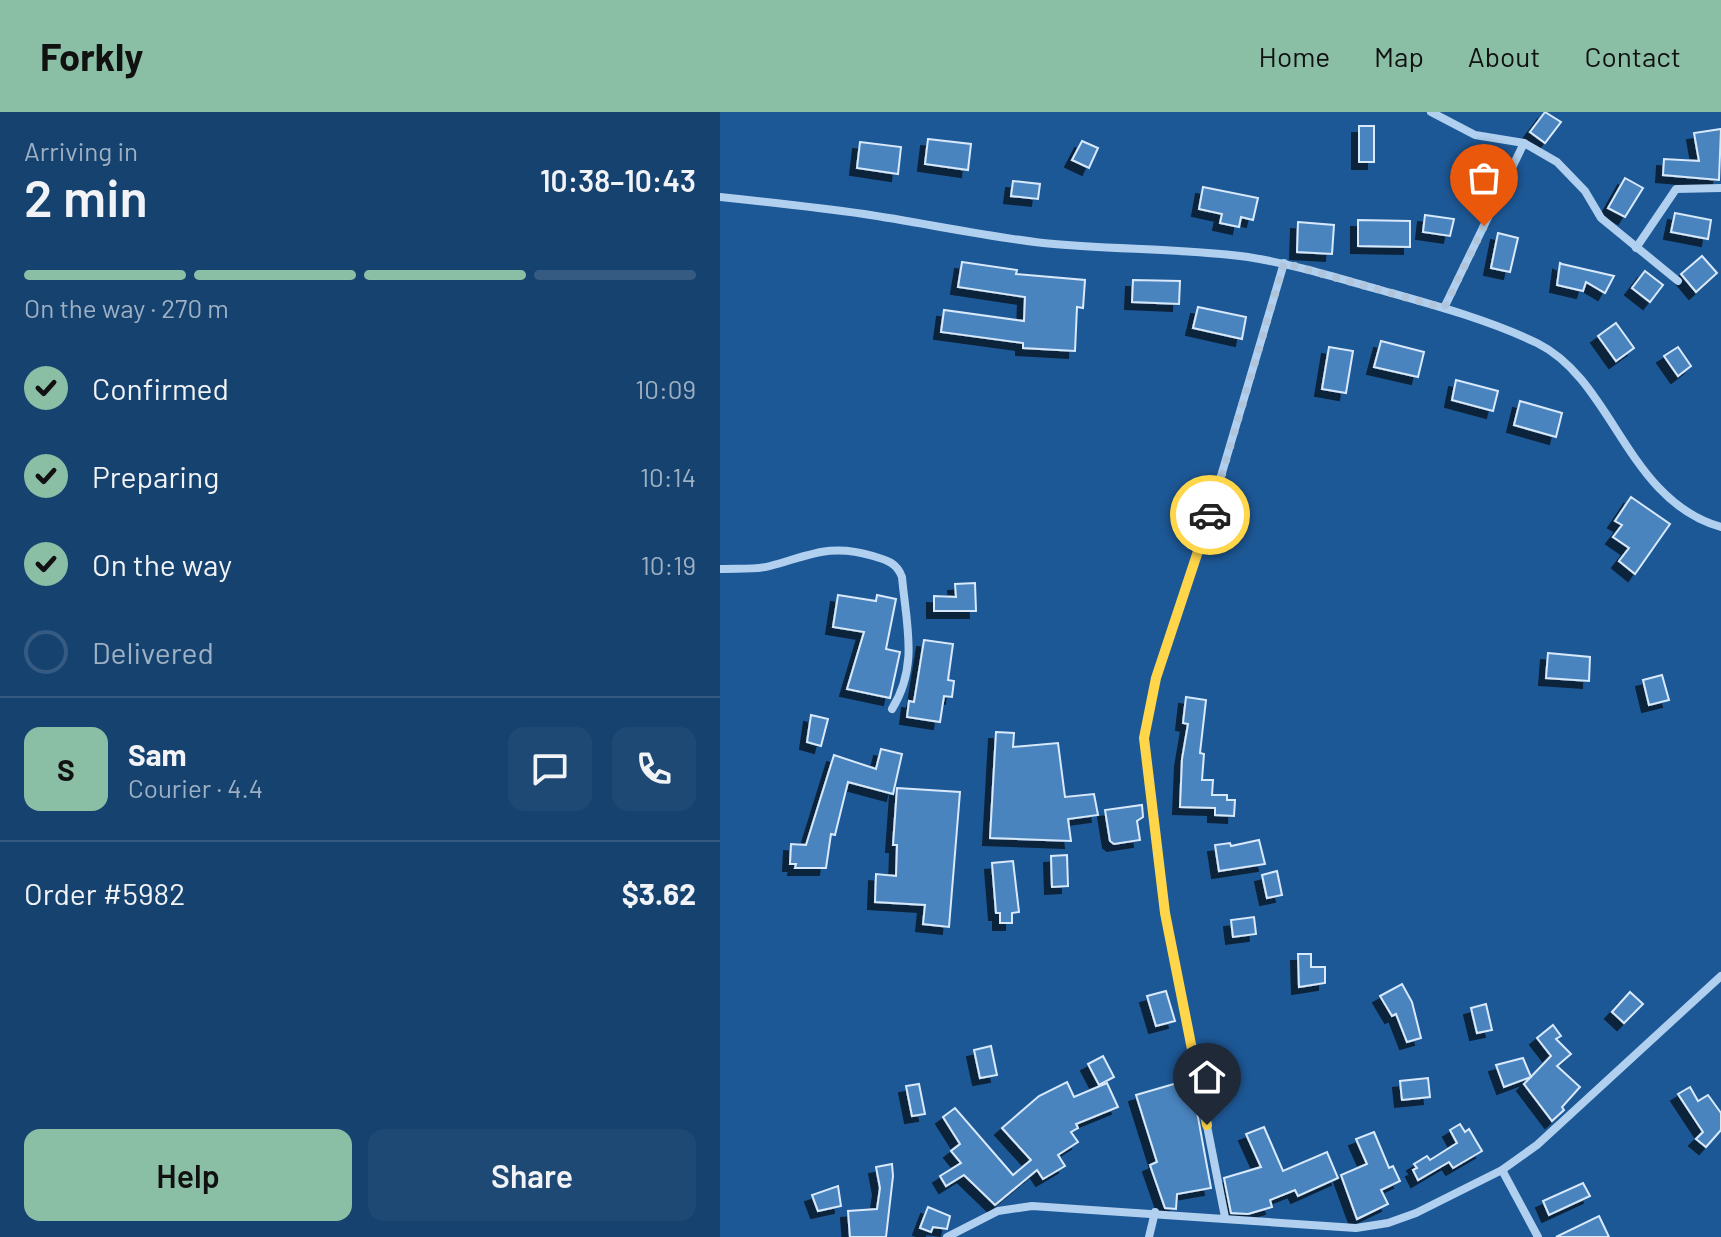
<!DOCTYPE html>
<html lang="en">
<head>
<meta charset="utf-8">
<style>
  :root { --surface:#164270; --page:#1f4975; --text:#f1f3f6; --muted:#9eb0c3; --line:#355b83; --accent:#8abfa5 }
  body { margin:0; font-family:Barlow,sans-serif; background:var(--page); color:var(--text); height:100vh; display:flex; flex-direction:column; font-size:30px; white-space:nowrap }
  * { box-sizing:border-box; margin:0 }
  p { font-size:26px; color:var(--muted) }
  .icon { flex:none; width:44px; height:44px; fill:none; stroke:currentColor; stroke-width:2; stroke-linecap:round; stroke-linejoin:round }
  .map { position:relative; flex:1; overflow:hidden }
  .sheet { display:flex; flex-direction:column; background:var(--surface); width:720px }
  .sheet>* { flex:none }
  .pin { position:absolute; display:grid; place-items:center; width:68px; height:68px; color:#fff; margin:-82px -34px; border-radius:50% 50% 50% 0; rotate:-45deg; box-shadow:0 0 8px #0007 }
  .pin .icon { rotate:45deg }
  .courier { position:absolute; display:grid; place-items:center; width:80px; height:80px; margin:-40px; border:6px solid #ffd54a; border-radius:50%; background:#fff; color:#222; box-shadow:0 2px 10px #0007 }
  .headline em { font-style:normal; font-weight:600 }
  .headline div { display:flex; flex-direction:column-reverse }
  .headline { display:flex; align-items:center; justify-content:space-between; height:136px; padding:0 24px }
  h1 { font-size:52px; font-weight:600; line-height:60px }
  .bar { display:grid; grid-template-columns:repeat(4,1fr); gap:12px 8px; align-content:center; height:96px; padding:0 24px }
  .bar i { height:10px; border-radius:6px; background:var(--line) }
  .bar .selected { background:var(--accent) }
  .bar p { grid-column:span 4 }
  .line { display:flex; align-items:center; gap:20px; padding:0 24px; border-top:2px solid var(--line) }
  .line div { flex:1 }
  .round { display:grid; place-items:center; flex:none; width:84px; height:84px; border-radius:16px; background:var(--page) }
  ol { padding:0 24px; list-style:none }
  li { display:flex; align-items:center; gap:24px; height:88px }
  li p { margin-inline-start:auto }
  li .icon { padding:8px; border-radius:50%; background:var(--accent); color:#111; stroke-width:4 }
  li:last-child { color:var(--muted) }
  li i { width:44px; height:44px; border:4px solid var(--line); border-radius:50% }
  .action { display:flex; gap:16px; margin-top:auto; padding:16px 24px }
  .action a { flex:1; height:92px; border-radius:16px; background:var(--accent); color:#111; font-size:32px; font-weight:600; line-height:92px; text-align:center }
  .action a+a { background:var(--page); color:var(--text) }
  header { display:flex; align-items:center; gap:48px; box-sizing:border-box; height:112px; padding:0 40px; background:var(--accent); color:#111 }
  header strong { font-size:38px }
  nav { display:flex; gap:44px; margin-inline-start:auto; font-size:28px }
  main { display:flex; flex:1; min-height:0 }
  .map>svg:first-child { display:block }
  .building { fill:#4a84be; stroke:#d8e9fb; stroke-width:2; filter:url(#shadow) }
  .lines { fill:none; stroke-linecap:round; stroke-linejoin:round }
  .street { stroke:#b1d0ef; stroke-width:8 }
  .done { stroke:#b0c5da; stroke-width:8; stroke-dasharray:0 14.4 }
  .route { stroke:#ffd54a; stroke-width:10 }
</style>
</head>
<body>
<header>
<strong>Forkly</strong>
<nav><a>Home</a><a>Map</a><a>About</a><a>Contact</a></nav>
</header>
<main>
<section class="sheet">
<div class="headline"><div><h1>2 min</h1><p>Arriving in</p></div><em>10:38–10:43</em></div>
<div class="bar"><i class="selected"></i><i class="selected"></i><i class="selected"></i><i></i><p>On the way · 270 m</p></div>
<ol>
<li><svg class="icon" aria-label="check" viewBox="0 0 24 24"><path d="M5 12l5 5 9-10"/></svg>Confirmed<p>10:09</p></li>
<li><svg class="icon" aria-label="check" viewBox="0 0 24 24"><path d="M5 12l5 5 9-10"/></svg>Preparing<p>10:14</p></li>
<li><svg class="icon" aria-label="check" viewBox="0 0 24 24"><path d="M5 12l5 5 9-10"/></svg>On the way<p>10:19</p></li>
<li><i></i>Delivered</li>
</ol>
<div class="line" style="height:144px"><b class="round" style="background:var(--accent);color:#111">S</b><div><b>Sam</b><p>Courier · 4.4</p></div><a class="round"><svg class="icon" aria-label="chat" viewBox="0 0 24 24"><path d="M4 5h16v11H9l-5 4z"/></svg></a><a class="round"><svg class="icon" aria-label="phone" viewBox="0 0 24 24"><path d="M5 4h4l2 5-3 2q2 4 5 5l2-3 5 2v4C11 20 4 13 5 4z"/></svg></a></div>
<div class="line" style="height:104px"><div>Order #5982</div><b>$3.62</b></div>
<div class="action"><a>Help</a><a>Share</a></div>
</section>
<div class="map">
<svg width="1001" height="1125" viewBox="0 0 1001 1125">
  <defs>
    <filter id="shadow"><feDropShadow dx="-7" dy="7" stdDeviation="0" flood-color="#0009"/></filter>
  </defs>
  <rect width="100%" height="100%" fill="#1d5896"/>
  <g class="building">
    <path d="M825 0 841 10 825 31 810 20Z"/>
    <rect x="639" y="14" width="15" height="36"/>
    <path d="M1001 17 999 68 943 63 944 47 979 49 974 21Z"/>
    <path d="M208 27 251 32 248 58 205 52Z"/>
    <path d="M362 29 378 36 369 56 352 48Z"/>
    <path d="M140 30 181 35 178 62 137 56Z"/>
    <path d="M905 66 923 76 905 105 888 96Z"/>
    <path d="M293 69 320 72 318 87 291 84Z"/>
    <path d="M483 75 538 86 533 108 521 105 519 115 500 111 502 102 479 97Z"/>
    <path d="M955 101 991 108 988 127 951 120Z"/>
    <path d="M705 103 734 107 730 124 703 120Z"/>
    <path d="M638 108 690 109V135L638 134Z"/>
    <path d="M578 110 614 113 612 142 577 140Z"/>
    <path d="M778 121 798 126 790 160 771 156Z"/>
    <path d="M982 144 997 161 976 180 961 162Z"/>
    <path d="M242 150 297 158 296 162 365 168 363 196 357 195 355 239 303 236V231L221 220 224 198 304 209 305 185 238 175Z"/>
    <path d="M840 151 842 152 894 164 885 181 866 170 863 179 837 173Z"/>
    <path d="M925 159 943 173 930 190 912 176Z"/>
    <path d="M413 168 460 169 459 192 412 190Z"/>
    <path d="M478 195 526 205 522 227 473 216Z"/>
    <path d="M896 211 914 236 896 249 878 224Z"/>
    <path d="M661 229 704 240 698 265 654 255Z"/>
    <path d="M609 235 633 239 626 281 602 277Z"/>
    <path d="M958 235 971 254 958 264 944 244Z"/>
    <path d="M736 268 778 279 773 299 732 288Z"/>
    <path d="M800 289 842 301 836 325 794 313Z"/>
    <path d="M911 385 950 412 915 462 899 449 909 436 893 425 902 413 895 409Z"/>
    <path d="M255 471 256 499H214V484L236 485 235 472Z"/>
    <path d="M118 483 156 489 157 483 176 487 166 537 180 540 170 586 127 577 144 520 113 515Z"/>
    <path d="M204 528 233 532 228 568 234 569 232 585 224 584 220 610 187 605 189 589 194 590Z"/>
    <path d="M828 541 870 545 869 569 826 566Z"/>
    <path d="M942 563 949 588 929 593 923 568Z"/>
    <path d="M466 585 486 588 480 641 484 642 482 668H493L492 683H507V688H515L514 704 495 703V696L460 695 462 647 468 612 463 611Z"/>
    <path d="M91 603 108 607 101 634 87 630Z"/>
    <path d="M276 620 294 621 293 635 338 631 345 685 374 682 378 703 348 707 351 729 270 726Z"/>
    <path d="M161 637 182 642 173 682 128 670 115 723 111 722 106 756H75L76 752H70L71 732 86 733 114 643 156 657Z"/>
    <path d="M177 676 240 680 229 815 203 812 205 793 155 790 156 762 176 764 177 733H173Z"/>
    <path d="M422 693 423 705 417 709 420 728 394 732 390 729 385 698Z"/>
    <path d="M539 728 545 752 499 759 495 733 510 731 511 734Z"/>
    <path d="M347 743 348 774 332 775 331 744Z"/>
    <path d="M293 749 299 800 292 801V811H280V801H276L272 751Z"/>
    <path d="M557 759 562 783 547 786 542 763Z"/>
    <path d="M534 805 536 822 513 825 511 808Z"/>
    <path d="M578 842H591V855H605V871L579 875Z"/>
    <path d="M682 872 692 890 701 926 687 930 676 902 672 904 660 884Z"/>
    <path d="M446 879 455 909 436 914 427 884Z"/>
    <path d="M910 880 923 892 904 911 892 900Z"/>
    <path d="M766 892 772 918 757 921 751 896Z"/>
    <path d="M833 913 841 924 836 927 851 942 837 954 860 975 842 995 844 998 832 1009 804 972 831 944 817 926Z"/>
    <path d="M271 934 277 963 260 966 254 938Z"/>
    <path d="M383 944 394 965 379 973 368 952Z"/>
    <path d="M803 946 811 965 784 975 776 953Z"/>
    <path d="M708 966 710 985 682 988 680 969Z"/>
    <path d="M471 967 491 1076 457 1082 456 1097 445 1096 430 1053 437 1050 416 983Z"/>
    <path d="M347 970 354 985 387 971 398 995 356 1012 358 1016 351 1020 358 1030 338 1043 345 1054 323 1067 317 1058 275 1093 244 1063 226 1074 220 1064 241 1051 231 1039 240 1032 223 1005 235 996 293 1063 311 1048 282 1016 319 984Z"/>
    <path d="M199 972 205 1002 192 1004 186 974Z"/>
    <path d="M970 975 978 989 988 983 1001 1001V1018L986 1035 976 1027 983 1020 958 982Z"/>
    <path d="M740 1012 745 1020 749 1017 762 1039 733 1056 729 1050 698 1068 693 1058 697 1056 694 1052 707 1044 710 1048 737 1031 730 1018Z"/>
    <path d="M544 1015 563 1059 607 1040 618 1066 578 1084 575 1078 550 1088 552 1095 528 1102 511 1101 504 1066 541 1055 526 1022Z"/>
    <path d="M654 1020 669 1056 673 1054 680 1069 661 1078 668 1092 637 1107 621 1063 647 1052 636 1027Z"/>
    <path d="M172 1052 173 1064 166 1125H130L128 1099 157 1097 160 1076 156 1055Z"/>
    <path d="M863 1071 870 1084 829 1103 823 1089Z"/>
    <path d="M118 1074 121 1094 98 1099 92 1083Z"/>
    <path d="M208 1095 230 1104 227 1117 213 1115 211 1120 200 1116Z"/>
    <path d="M879 1104 889 1125H836Z"/>
  </g>
  <g class="lines">
    <g class="street">
      <path d="M711 0 755 23 804 31"/>
      <path d="M0 85C48 90 96 95 144 102 204 111 263 124 323 131 391 138 460 136 528 145 572 152 614 165 657 177 710 192 767 207 817 231 894 269 906 388 1001 415"/>
      <path d="M916 136 956 77 1001 76"/>
      <path d="M724 196 804 31 837 50 865 79 881 106 958 169"/>
      <path d="M0 457C16 456 35 458 50 454 91 443 110 431 153 444 167 448 177 451 182 465 186 511 199 554 172 597"/>
      <path d="M782 1058 818 1125"/>
      <path d="M505 1105 445 801 424 626 436 566 491 398 564 151"/>
      <path d="M227 1125 278 1099 312 1094 636 1116 668 1111 696 1101 782 1058 817 1033 1001 864"/>
      <path d="M429 1125 435 1100"/>
    </g>
  </g>
  <g class="lines">
    <path class="done" d="M490 403 564 151 724 196 764 114"/>
    <path class="route" d="M487 1013 445 801 424 626 436 566 490 403"/>
  </g>
</svg>
<div class="pin" style="left:764px;top:114px;background:#ea580c"><svg class="icon" aria-label="bag" viewBox="0 0 24 24"><path d="M5 8h14l-1 12H6zM9 8a3 3 0 0 1 6 0"/></svg></div>
<div class="pin" style="left:487px;top:1013px;background:#1f2937"><svg class="icon" aria-label="home" viewBox="0 0 24 24"><path d="M3 11l9-7 9 7M6 9v11h12V9"/></svg></div>
<div class="courier" style="left:490px;top:403px"><svg class="icon" aria-label="car" viewBox="0 0 24 24"><path d="M5 17H2v-5l4-1 3-4h7l3 4 3 1v5h-3M9 17h6M6 11h13"/><circle cx="7" cy="17" r="2"/><circle cx="17" cy="17" r="2"/></svg></div>
</div>
</main>
</body>
</html>
